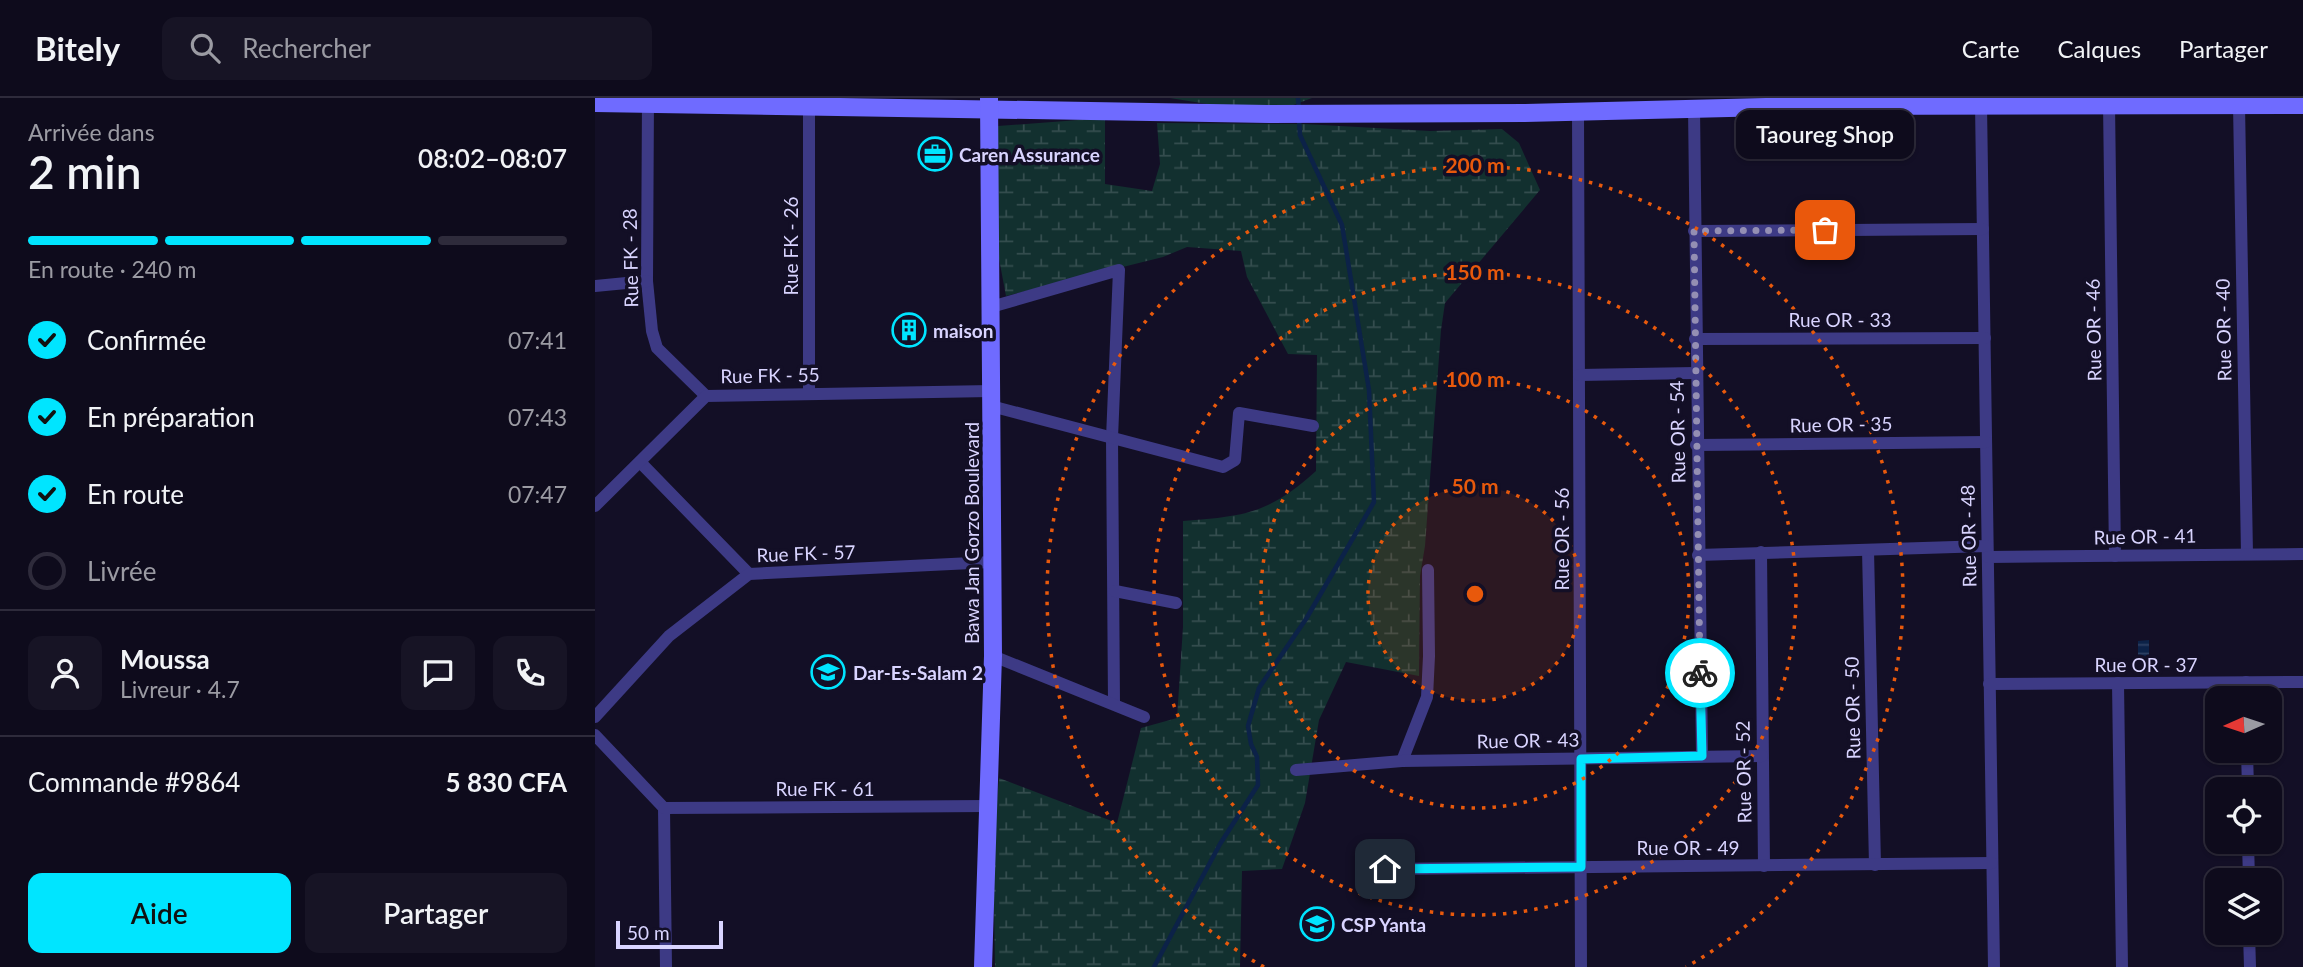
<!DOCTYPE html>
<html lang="fr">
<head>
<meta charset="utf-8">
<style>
  :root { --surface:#0e0b1c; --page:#171425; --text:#f1f3f6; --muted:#9b9ba3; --line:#2e2b3b; --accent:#00e5ff }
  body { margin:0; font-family:Lato,sans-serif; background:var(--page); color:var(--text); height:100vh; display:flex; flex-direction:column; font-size:26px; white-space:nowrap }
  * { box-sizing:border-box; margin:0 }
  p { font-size:23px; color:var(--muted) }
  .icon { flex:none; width:38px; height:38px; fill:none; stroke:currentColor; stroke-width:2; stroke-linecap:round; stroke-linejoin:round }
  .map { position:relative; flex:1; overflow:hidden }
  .side { display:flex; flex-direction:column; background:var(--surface); width:595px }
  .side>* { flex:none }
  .needle { width:46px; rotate:267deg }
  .tools { position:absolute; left:1610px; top:588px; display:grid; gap:14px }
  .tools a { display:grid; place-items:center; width:77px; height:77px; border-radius:14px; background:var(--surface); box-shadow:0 2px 5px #0004,0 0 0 2px var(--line); font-size:35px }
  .scale { position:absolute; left:21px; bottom:18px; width:107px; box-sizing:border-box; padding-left:7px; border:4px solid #d9d4ff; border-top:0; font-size:19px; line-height:24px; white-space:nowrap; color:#d9d4ff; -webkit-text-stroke:5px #130f26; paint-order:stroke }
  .pin { position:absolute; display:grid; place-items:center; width:60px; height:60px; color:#fff; margin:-30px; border-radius:14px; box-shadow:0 4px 10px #0006 }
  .courier { position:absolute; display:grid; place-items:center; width:70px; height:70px; margin:-35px; border:5px solid #00e5ff; border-radius:50%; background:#fff; color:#222; box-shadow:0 2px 9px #0007 }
  .bubble { position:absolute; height:49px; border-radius:14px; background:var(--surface); box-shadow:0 2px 5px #0004,0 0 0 2px var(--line); font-size:23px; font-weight:600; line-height:49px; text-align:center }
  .head em { font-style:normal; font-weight:600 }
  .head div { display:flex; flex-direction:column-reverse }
  .head { display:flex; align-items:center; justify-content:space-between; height:119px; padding:0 28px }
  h1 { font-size:46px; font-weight:600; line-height:52px }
  .bar { display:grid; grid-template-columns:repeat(4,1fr); gap:10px 7px; align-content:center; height:84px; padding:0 28px }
  .bar i { height:9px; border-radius:5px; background:var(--line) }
  .bar .on { background:var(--accent) }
  .bar p { grid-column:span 4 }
  .line { display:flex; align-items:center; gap:18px; padding:0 28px; border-top:2px solid var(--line) }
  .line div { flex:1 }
  .round { display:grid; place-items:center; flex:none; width:74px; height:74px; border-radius:14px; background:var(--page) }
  ol { padding:0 28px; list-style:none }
  li { display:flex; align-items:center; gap:21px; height:77px }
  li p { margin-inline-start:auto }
  li .icon { padding:7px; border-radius:50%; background:var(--accent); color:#111; stroke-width:4 }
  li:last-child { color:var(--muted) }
  li i { width:38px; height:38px; border:4px solid var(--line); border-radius:50% }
  .cta { display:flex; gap:14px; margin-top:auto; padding:14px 28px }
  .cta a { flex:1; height:80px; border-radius:14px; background:var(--accent); color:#111; font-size:28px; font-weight:600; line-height:80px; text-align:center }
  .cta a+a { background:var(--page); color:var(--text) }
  header { display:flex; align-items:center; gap:42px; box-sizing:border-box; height:98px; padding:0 35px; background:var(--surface); border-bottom:2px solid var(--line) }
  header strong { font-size:33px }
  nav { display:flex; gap:38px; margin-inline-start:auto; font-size:24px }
  .search { width:490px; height:63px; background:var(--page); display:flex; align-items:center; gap:18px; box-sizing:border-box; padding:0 24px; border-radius:14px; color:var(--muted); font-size:26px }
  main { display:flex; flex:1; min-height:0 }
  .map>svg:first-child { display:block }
  .wetland { fill:url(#wetland-marsh) }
  .water { fill:url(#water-rules) }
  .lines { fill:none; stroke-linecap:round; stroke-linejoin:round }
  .stream { stroke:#0c2248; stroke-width:4.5 }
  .street { stroke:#3d3a85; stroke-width:12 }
  .secondary { stroke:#6f6bff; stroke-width:18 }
  .done { stroke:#948fb3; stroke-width:7; stroke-dasharray:0 12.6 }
  .route { stroke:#00e5ff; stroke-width:9 }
  .ring { fill:none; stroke:#e8590c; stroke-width:3.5; stroke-dasharray:3.5 7 }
  .labels { text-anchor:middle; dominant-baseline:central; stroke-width:7; stroke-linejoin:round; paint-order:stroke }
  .poi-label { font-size:19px; font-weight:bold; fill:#d9d4ff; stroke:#130f26; text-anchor:start }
  .street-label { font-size:19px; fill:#d9d4ff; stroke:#130f26 }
  .centre { fill:#e8590c; stroke:#130f26; stroke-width:3.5 }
  .ring-label { font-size:21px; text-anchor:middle; font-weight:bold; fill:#e8590c; stroke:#130f26; stroke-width:7; stroke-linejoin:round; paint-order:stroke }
</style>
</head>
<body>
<header>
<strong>Bitely</strong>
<div class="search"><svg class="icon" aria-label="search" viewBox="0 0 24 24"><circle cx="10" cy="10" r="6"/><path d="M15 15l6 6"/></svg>Rechercher</div>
<nav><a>Carte</a><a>Calques</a><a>Partager</a></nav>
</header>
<main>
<section class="side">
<div class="head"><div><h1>2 min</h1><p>Arrivée dans</p></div><em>08:02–08:07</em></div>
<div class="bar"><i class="on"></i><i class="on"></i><i class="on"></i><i></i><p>En route · 240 m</p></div>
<ol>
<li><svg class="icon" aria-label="check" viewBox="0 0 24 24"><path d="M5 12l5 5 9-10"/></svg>Confirmée<p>07:41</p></li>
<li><svg class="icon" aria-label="check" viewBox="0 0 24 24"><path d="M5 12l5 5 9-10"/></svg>En préparation<p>07:43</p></li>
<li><svg class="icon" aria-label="check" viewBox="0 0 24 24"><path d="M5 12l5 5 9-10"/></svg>En route<p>07:47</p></li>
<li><i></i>Livrée</li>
</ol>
<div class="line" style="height:126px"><a class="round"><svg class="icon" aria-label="person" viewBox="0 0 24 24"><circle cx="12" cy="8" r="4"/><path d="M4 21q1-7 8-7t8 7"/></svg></a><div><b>Moussa</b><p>Livreur · 4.7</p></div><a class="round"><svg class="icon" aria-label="chat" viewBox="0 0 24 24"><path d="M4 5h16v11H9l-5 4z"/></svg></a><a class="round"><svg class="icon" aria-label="phone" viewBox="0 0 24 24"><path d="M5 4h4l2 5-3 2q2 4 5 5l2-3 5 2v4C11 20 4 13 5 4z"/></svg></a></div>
<div class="line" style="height:91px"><div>Commande #9864</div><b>5 830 CFA</b></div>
<div class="cta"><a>Aide</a><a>Partager</a></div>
</section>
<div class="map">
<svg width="1708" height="869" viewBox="0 0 1708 869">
  <defs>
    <pattern id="wetland-marsh" width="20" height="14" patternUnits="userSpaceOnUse" patternTransform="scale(1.75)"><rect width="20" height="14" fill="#12302f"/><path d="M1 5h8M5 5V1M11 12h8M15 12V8" fill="none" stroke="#344d4e"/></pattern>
    <pattern id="water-rules" width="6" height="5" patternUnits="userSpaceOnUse" patternTransform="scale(1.75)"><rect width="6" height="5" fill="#0c2248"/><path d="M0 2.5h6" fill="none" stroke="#2f4163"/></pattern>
  </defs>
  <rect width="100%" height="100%" fill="#130f26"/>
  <g class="wetland">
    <path d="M575 0H717L674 16Z"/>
    <path d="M510 20V86L557 93 565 66 562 25 709 26 835 33 907 31 924 45 945 92 850 205 846 232 830 448 825 478 824 578 751 564 724 622 710 705 687 771 647 773 645 869H400L398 748 404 680 522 725 546 630 582 620 588 529V423C651 418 673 416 721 373L722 257 693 256 652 179 646 153 592 149 568 159 411 198 402 150 403 28Z"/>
  </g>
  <path class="water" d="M1554 542V564H1543V543Z"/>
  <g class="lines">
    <g class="stream">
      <path d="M703 0 704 12"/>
      <path d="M559 869 625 746 663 687 662 659 656 646 653 628 664 590 711 521 779 404 774 292 747 127 705 37 704 21"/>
    </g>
    <g class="street">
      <path d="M53 0 52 183 57 233 62 250 111 298"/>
      <path d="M1514 6 1520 458"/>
      <path d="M1386 7 1399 869"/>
      <path d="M1644 7 1652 456"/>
      <path d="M1099 10 1107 658"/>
      <path d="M983 13 986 869"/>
      <path d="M1099 133 1388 131"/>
      <path d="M0 188 52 183"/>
      <path d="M396 209 524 172 517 340 519 606"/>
      <path d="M1100 241 1390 240"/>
      <path d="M984 277 1100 275"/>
      <path d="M214 295V0"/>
      <path d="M396 308 628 369 640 362 644 315 718 328"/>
      <path d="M1101 347 1391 344"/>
      <path d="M45 364 154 476"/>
      <path d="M0 408 111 298 396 293"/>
      <path d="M1273 452 1280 767"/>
      <path d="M1166 454 1169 768"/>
      <path d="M1103 457 1392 448"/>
      <path d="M1393 459 1708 456"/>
      <path d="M520 493 581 505"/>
      <path d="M398 558 549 619"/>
      <path d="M1651 584V600"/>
      <path d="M1523 585 1527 869"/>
      <path d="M1394 586 1708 584"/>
      <path d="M0 619 74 538 154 476 397 464"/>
      <path d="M0 637 69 710 71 869"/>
      <path d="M1652 653 1653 691"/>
      <path d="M807 663 832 599 834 558 833 472"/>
      <path d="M701 672 807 663 1167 658"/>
      <path d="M69 710 392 708"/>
      <path d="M1653 744 1654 782"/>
      <path d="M790 771 1397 765"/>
      <path d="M1654 835 1655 869"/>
    </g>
    <g class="secondary">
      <path d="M0 5 674 16 930 15 1211 8 1708 7"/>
      <path d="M388 869 398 558 394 0"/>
    </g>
  </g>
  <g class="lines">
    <path class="done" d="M1105 575 1099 133 1230 132"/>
    <path class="route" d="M790 771 986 769V661L1107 658 1105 575"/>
  </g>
  <circle cx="880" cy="496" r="107" fill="#e8590c" fill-opacity=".12"/>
  <g class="ring">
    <circle cx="880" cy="496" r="107"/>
    <circle cx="880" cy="496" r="214"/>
    <circle cx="880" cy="496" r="321"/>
    <path d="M669 869A428 428 0 1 1 1091 869"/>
  </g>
  <defs>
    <symbol id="office-ring" viewBox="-11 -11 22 22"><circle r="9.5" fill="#130f26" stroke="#00e5ff" stroke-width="1.5"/><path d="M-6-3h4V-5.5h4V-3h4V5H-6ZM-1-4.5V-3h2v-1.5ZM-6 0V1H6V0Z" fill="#00e5ff"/></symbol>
    <symbol id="building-ring" viewBox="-11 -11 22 22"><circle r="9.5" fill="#130f26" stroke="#00e5ff" stroke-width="1.5"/><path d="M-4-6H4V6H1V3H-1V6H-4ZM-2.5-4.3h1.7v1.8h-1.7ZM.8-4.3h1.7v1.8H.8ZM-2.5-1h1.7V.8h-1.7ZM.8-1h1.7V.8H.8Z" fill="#00e5ff"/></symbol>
    <symbol id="school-ring" viewBox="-11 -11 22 22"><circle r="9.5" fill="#130f26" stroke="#00e5ff" stroke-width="1.5"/><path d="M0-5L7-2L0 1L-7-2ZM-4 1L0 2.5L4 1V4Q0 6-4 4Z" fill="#00e5ff"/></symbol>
  </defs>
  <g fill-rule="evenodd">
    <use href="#office-ring" x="321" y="37" width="38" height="38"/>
    <use href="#building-ring" x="295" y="213" width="38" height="38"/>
    <use href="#school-ring" x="214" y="555" width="38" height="38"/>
    <use href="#school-ring" x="703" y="807" width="38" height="38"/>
  </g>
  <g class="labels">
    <g class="poi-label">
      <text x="364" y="56">Caren Assurance</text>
      <text x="338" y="232">maison</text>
      <text x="258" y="574">Dar-Es-Salam 2</text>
      <text x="746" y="826">CSP Yanta</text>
    </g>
    <g class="street-label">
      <text transform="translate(195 148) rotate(-90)">Rue FK - 26</text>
      <text transform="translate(35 160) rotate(-91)">Rue FK - 28</text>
      <text x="1245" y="221">Rue OR - 33</text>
      <text transform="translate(1498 232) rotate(-91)">Rue OR - 46</text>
      <text transform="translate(1628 232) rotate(-91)">Rue OR - 40</text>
      <text transform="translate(175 277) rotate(-1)">Rue FK - 55</text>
      <text transform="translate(1246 326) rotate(-1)">Rue OR - 35</text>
      <text transform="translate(1082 334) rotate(-91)">Rue OR - 54</text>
      <text transform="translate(376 435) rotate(-90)">Bawa Jan Gorzo Boulevard</text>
      <text transform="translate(1373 438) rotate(-91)">Rue OR - 48</text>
      <text transform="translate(1550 438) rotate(-1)">Rue OR - 41</text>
      <text transform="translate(966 441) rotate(-90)">Rue OR - 56</text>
      <text transform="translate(211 455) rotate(-2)">Rue FK - 57</text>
      <text x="1551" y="566">Rue OR - 37</text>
      <text transform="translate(1257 610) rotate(-91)">Rue OR - 50</text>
      <text transform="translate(933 642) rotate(-1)">Rue OR - 43</text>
      <text transform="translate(1148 674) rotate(-91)">Rue OR - 52</text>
      <text x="230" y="690">Rue FK - 61</text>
      <text x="1093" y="749">Rue OR - 49</text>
    </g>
  </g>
  <circle cx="880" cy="496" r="10" class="centre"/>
  <g class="ring-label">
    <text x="880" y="75">200 m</text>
    <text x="880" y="182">150 m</text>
    <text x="880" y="289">100 m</text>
    <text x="880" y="396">50 m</text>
  </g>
</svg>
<div class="tools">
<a><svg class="needle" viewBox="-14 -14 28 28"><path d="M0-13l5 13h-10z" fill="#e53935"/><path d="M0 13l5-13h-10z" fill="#9b9ba3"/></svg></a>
<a><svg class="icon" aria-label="locate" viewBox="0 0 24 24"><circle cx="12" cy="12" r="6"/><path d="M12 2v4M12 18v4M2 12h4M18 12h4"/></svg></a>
<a><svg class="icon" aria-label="layers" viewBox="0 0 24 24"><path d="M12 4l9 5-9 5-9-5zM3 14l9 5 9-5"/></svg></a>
</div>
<div class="scale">50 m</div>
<div class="pin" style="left:1230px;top:132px;background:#ea580c"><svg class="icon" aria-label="bag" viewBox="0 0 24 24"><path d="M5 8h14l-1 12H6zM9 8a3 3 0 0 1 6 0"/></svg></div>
<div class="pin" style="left:790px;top:771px;background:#1f2937"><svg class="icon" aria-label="home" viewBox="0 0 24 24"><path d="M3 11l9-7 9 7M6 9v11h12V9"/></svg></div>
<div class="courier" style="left:1105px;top:575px"><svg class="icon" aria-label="bike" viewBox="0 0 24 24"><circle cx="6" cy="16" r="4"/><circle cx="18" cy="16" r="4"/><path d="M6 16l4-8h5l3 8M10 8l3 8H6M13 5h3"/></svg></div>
<div class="bubble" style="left:1141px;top:12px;width:178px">Taoureg Shop</div>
</div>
</main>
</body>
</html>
